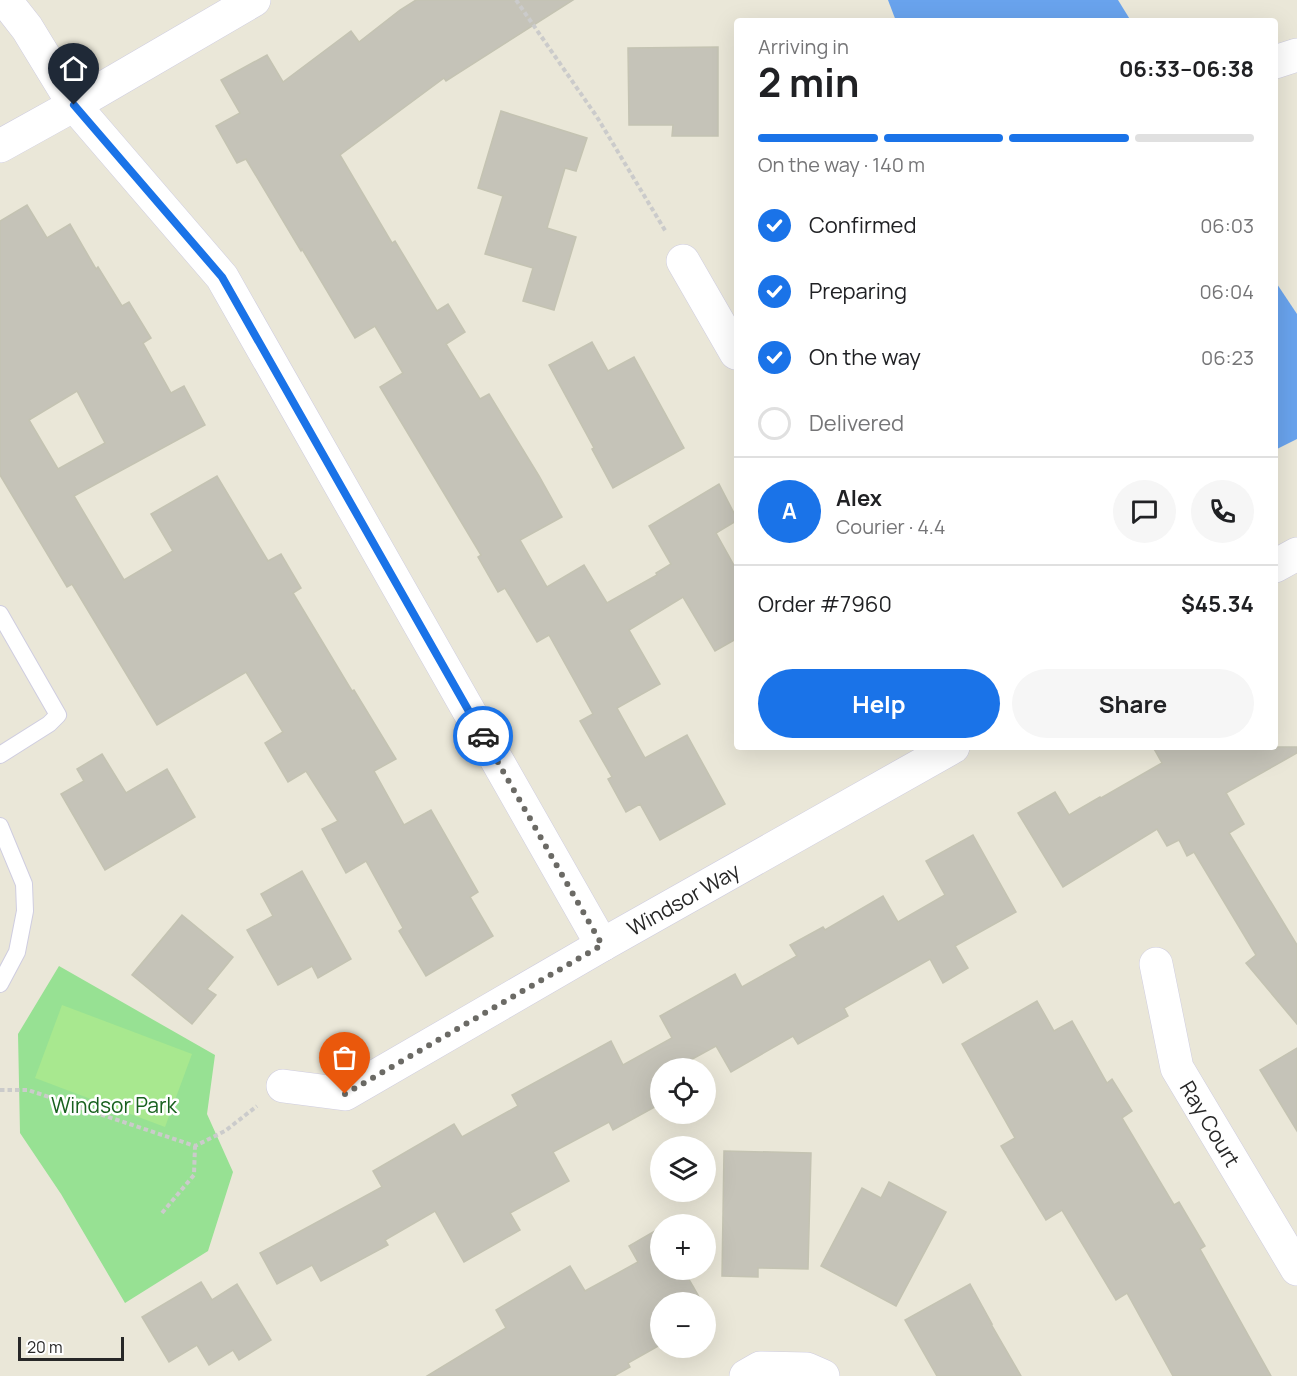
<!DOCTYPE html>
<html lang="en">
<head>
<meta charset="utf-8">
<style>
  :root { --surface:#fff; --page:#f6f6f6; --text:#202124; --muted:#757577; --line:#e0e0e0; --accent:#1a73e8 }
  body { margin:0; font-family:Manrope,sans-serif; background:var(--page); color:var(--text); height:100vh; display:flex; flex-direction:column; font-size:22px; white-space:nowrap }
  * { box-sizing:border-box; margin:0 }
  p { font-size:20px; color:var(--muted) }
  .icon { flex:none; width:33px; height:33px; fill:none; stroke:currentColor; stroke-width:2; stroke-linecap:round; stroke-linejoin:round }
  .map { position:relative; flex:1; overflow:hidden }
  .details { position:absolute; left:734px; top:18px; width:544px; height:732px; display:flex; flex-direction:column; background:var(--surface); border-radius:6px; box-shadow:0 6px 24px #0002 }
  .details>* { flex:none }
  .tools { position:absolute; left:650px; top:1058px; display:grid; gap:12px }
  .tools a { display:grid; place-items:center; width:66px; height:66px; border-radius:50%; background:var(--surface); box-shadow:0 6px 24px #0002; font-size:30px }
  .scale { position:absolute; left:18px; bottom:15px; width:106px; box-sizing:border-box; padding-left:6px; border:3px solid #272727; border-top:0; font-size:16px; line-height:21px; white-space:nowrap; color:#272727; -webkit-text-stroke:4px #fff; paint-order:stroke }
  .pin { position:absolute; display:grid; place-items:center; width:51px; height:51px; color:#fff; margin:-62px -26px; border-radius:50% 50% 50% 0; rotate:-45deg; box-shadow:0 0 6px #0007 }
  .pin .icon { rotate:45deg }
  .courier { position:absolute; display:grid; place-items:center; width:60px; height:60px; margin:-30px; border:4px solid #1a73e8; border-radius:50%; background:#fff; color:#222; box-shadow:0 2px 8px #0007 }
  .overview em { font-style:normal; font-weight:700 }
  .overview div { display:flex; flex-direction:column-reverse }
  .overview { display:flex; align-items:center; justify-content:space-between; height:102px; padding:0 24px }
  h1 { font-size:39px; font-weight:700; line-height:45px }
  .bar { display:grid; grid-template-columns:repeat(4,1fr); gap:9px 6px; align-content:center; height:72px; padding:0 24px }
  .bar i { height:8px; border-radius:4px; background:var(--line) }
  .bar .active { background:var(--accent) }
  .bar p { grid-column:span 4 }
  .line { display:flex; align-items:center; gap:15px; padding:0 24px; border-top:2px solid var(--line) }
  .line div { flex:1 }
  .round { display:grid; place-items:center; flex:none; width:63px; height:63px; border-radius:32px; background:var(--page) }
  ol { padding:0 24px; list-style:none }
  li { display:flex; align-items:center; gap:18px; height:66px }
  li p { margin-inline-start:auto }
  li .icon { padding:6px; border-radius:50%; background:var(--accent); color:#fff; stroke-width:4 }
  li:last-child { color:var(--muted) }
  li i { width:33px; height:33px; border:3px solid var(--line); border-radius:50% }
  .primary-button { display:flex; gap:12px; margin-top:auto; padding:12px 24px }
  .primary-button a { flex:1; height:69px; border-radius:36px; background:var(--accent); color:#fff; font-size:24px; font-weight:700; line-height:69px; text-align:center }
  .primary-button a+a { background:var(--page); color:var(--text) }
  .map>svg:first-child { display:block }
  .green { fill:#97e193 }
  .pitch { fill:#a8e88f }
  .water { fill:#69a3ed }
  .building { fill:#c5c3b8; stroke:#c4c3b2; stroke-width:1.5; fill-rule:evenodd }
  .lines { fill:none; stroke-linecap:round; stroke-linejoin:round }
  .service-casing { stroke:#cfcde0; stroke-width:18 }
  .minor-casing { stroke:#cfcde0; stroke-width:34 }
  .path { stroke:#cbcbcb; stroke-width:4; stroke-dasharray:4.5 3; stroke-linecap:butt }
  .service { stroke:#fff; stroke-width:16 }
  .minor { stroke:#fff; stroke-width:33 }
  .done { stroke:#6b6a65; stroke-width:6; stroke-dasharray:0 10.8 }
  .route { stroke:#1a73e8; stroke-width:8 }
  .labels { text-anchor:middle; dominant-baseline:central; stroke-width:5; stroke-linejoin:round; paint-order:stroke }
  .street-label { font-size:21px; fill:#272727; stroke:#fff }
  .park-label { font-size:21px; fill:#19611f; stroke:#fff }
</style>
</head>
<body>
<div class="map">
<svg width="1297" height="1376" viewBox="0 0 1297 1376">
  <rect width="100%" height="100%" fill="#eae7d8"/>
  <path class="green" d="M59 966 215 1055 207 1114 233 1172 208 1251 125 1303 61 1194 20 1133 18 1034Z"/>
  <path class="pitch" d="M62 1005 192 1054 165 1127 35 1078Z"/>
  <g class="water">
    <path d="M888 0H1118L1131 21H896Z"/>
    <path d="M1275 281 1297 314V439L1275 450Z"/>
  </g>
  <g class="building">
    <path d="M416 0H573L446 81 444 78 340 155 392 243 395 241 437 311 448 304 465 332 446 344 480 399 489 394 539 476 562 517 520 540 547 587 584 565 607 603 657 575 656 573 671 564 649 526 719 484 736 517V521L716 533 736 569V639L715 651 683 597 629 630 660 684 617 708 645 758 687 735 725 804 660 840 640 804 626 812 608 779 612 777 580 721 593 714 549 635 537 642 505 588 498 592 478 557 481 555 380 387 403 373 375 326 355 338 302 249 301 251 246 159 237 163 216 126 240 113 221 80 267 55 283 82 351 31 359 42 400 10Z"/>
    <path d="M718 47V136H672L673 125H629L628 48Z"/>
    <path d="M501 111 587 138 576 171 565 168 547 228 576 237 554 310 523 301 533 268 485 254 503 196 478 188Z"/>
    <path d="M27 205 47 238 70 224 96 269 98 267 122 306 129 302 151 338 143 343 171 393 184 386 205 425 74 496 124 580 173 551 151 514 217 476 268 561 281 554 301 588 293 593 352 691 354 690 396 759 374 771 404 825 431 810 478 892 470 897 493 936 426 976 399 931 403 928 366 861 346 873 322 829 338 821 306 771 288 782 265 743 283 732 246 672 157 725 72 584 67 587 0 475V221ZM77 391 105 443 58 469 29 420Z"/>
    <path d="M592 342 608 371 634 357 684 448 613 488 592 449 594 448 549 365Z"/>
    <path d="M1153 747H1297V753L1226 793 1244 824 1229 833 1297 945V1024L1246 963 1256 955 1194 852 1187 856 1179 840 1167 846 1157 829 1063 887 1018 813 1055 792 1069 815 1100 797 1101 798 1162 763Z"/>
    <path d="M102 754 126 793 167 769 195 817 105 870 61 794 84 781 77 769Z"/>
    <path d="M973 835 1016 912 955 946 968 968 943 983 930 959 844 1008 848 1016 798 1044 793 1036 731 1072 716 1046 676 1068H660V1104L613 1130 609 1122 553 1152 569 1181 510 1213 520 1230 464 1262 435 1211 385 1240 388 1245 321 1281 312 1265 277 1284 260 1253 382 1187 373 1171 454 1124 462 1137 518 1106 512 1095 611 1041 623 1065 672 1038 660 1016 735 974 742 987 797 956 790 945 823 927 825 930 883 896 898 922 945 895 926 861Z"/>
    <path d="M302 871 351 959 318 978 312 966 278 985 247 930 273 916 261 894Z"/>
    <path d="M182 915 233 957 207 989 216 995 192 1024 132 975Z"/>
    <path d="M1037 1001 1054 1031 1072 1021 1107 1083 1112 1079 1132 1111 1122 1118 1174 1205 1179 1202 1205 1246 1200 1249 1271 1376H1173L1127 1293 1116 1300 1062 1210 1046 1220 1001 1146 1015 1138 962 1044Z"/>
    <path d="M1297 1048V1131L1260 1070Z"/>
    <path d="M724 1151 811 1153 808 1269 758 1268V1277L722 1276Z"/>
    <path d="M889 1182 946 1212 896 1306 821 1266 862 1188 881 1198Z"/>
    <path d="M660 1228V1269H683L702 1302H660V1345L628 1363 630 1367 614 1376H427L506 1328 496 1310 570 1266 585 1291 638 1262 629 1246Z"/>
    <path d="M201 1282 212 1300 237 1284 271 1340 239 1360 233 1350 209 1365 197 1345 169 1362 142 1317Z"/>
    <path d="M970 1284 992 1324H991L1021 1376H937L905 1320Z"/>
  </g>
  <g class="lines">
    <defs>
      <g id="service">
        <path d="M0 614 58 715 49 724 0 755"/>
        <path d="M0 826 24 884 25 911 17 952 0 984"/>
      </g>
      <g id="minor">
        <path d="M5 0 27 28 74 105 222 277 602 945"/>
        <path d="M1275 62 1297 55"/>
        <path d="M0 146 74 105 254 0"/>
        <path d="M683 261 736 353"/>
        <path d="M1275 566 1297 554"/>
        <path id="s1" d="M1156 964 1177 1068 1297 1269"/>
        <path id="s2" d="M283 1086 345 1094 602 945 953 747"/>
        <path d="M746 1376 760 1368 807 1369 823 1376"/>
      </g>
    </defs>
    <use href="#service" class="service-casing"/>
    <use href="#minor" class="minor-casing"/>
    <g class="path">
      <path d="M516 0 597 117 666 232"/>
      <path d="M0 1090H28L195 1146 225 1131 257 1106"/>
      <path d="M162 1213 194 1175 195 1146"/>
    </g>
    <use href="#service" class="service"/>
    <use href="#minor" class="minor"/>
  </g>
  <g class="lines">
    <path class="done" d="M345 1094 602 945 483 736"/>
    <path class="route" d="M74 105 222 277 483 736"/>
  </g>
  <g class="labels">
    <g class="street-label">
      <text stroke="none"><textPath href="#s2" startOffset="453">Windsor Way</textPath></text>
      <text stroke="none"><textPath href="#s1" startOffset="171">Ray Court</textPath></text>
    </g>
    <g class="park-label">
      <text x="114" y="1105">Windsor Park</text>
    </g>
  </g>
</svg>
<div class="tools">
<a><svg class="icon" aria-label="locate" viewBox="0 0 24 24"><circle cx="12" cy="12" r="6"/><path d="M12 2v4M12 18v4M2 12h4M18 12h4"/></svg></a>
<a><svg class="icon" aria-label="layers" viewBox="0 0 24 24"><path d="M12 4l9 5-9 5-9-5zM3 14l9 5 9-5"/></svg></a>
<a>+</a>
<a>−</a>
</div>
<div class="scale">20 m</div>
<div class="pin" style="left:345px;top:1094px;background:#ea580c"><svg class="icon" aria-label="bag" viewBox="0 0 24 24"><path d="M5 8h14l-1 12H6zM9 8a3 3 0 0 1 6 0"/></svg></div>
<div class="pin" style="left:74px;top:105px;background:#1f2937"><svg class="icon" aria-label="home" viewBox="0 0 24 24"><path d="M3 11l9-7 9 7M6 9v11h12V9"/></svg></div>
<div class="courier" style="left:483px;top:736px"><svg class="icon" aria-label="car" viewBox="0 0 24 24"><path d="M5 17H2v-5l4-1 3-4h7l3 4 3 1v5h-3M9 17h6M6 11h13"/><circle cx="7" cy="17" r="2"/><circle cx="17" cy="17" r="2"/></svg></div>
<section class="details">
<div class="overview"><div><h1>2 min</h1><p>Arriving in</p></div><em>06:33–06:38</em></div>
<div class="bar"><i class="active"></i><i class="active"></i><i class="active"></i><i></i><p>On the way · 140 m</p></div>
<ol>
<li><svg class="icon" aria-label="check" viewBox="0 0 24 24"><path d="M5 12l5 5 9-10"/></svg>Confirmed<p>06:03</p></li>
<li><svg class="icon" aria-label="check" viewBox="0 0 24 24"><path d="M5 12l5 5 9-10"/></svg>Preparing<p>06:04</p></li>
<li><svg class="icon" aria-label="check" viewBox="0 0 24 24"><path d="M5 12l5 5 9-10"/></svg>On the way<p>06:23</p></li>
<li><i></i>Delivered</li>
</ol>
<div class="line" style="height:108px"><b class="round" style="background:var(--accent);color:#fff">A</b><div><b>Alex</b><p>Courier · 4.4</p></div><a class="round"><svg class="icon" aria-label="chat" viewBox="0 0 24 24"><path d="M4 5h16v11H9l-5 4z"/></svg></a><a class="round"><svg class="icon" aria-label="phone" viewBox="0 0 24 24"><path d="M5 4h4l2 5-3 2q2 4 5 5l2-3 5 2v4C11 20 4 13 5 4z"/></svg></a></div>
<div class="line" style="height:78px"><div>Order #7960</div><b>$45.34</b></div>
<div class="primary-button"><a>Help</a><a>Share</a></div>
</section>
</div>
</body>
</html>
